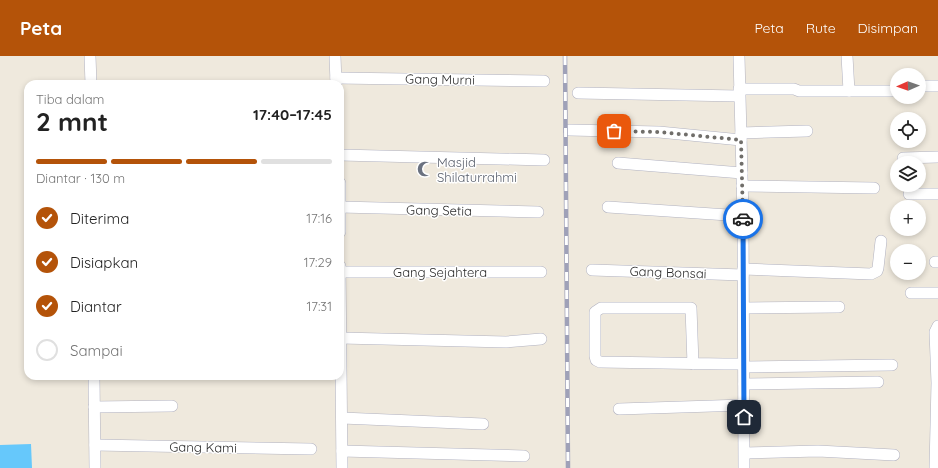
<!DOCTYPE html>
<html lang="id">
<head>
<meta charset="utf-8">
<style>
  :root { --surface:#fff; --page:#f6f6f6; --text:#222; --muted:#767676; --line:#e0e0e0; --accent:#b45309 }
  body { margin:0; font-family:Quicksand,sans-serif; background:var(--page); color:var(--text); height:100vh; display:flex; flex-direction:column; font-size:15px; white-space:nowrap }
  * { box-sizing:border-box; margin:0 }
  p { font-size:13px; color:var(--muted) }
  .icon { flex:none; width:22px; height:22px; fill:none; stroke:currentColor; stroke-width:2; stroke-linecap:round; stroke-linejoin:round }
  .map { position:relative; flex:1; overflow:hidden }
  .details { position:absolute; left:24px; top:24px; width:320px; height:300px; display:flex; flex-direction:column; background:var(--surface); border-radius:12px; box-shadow:0 2px 6px #0003 }
  .details>* { flex:none }
  .needle { width:26px; rotate:268deg }
  .controls { position:absolute; left:890px; top:12px; display:grid; gap:8px }
  .controls a { display:grid; place-items:center; width:36px; height:36px; border-radius:50%; background:var(--surface); box-shadow:0 2px 6px #0003; font-size:20px }
  .pin { position:absolute; display:grid; place-items:center; width:34px; height:34px; color:#fff; margin:-17px; border-radius:8px; box-shadow:0 2px 6px #0006 }
  .courier { position:absolute; display:grid; place-items:center; width:40px; height:40px; margin:-20px; border:3px solid #1a73e8; border-radius:50%; background:#fff; color:#222; box-shadow:0 1px 5px #0007 }
  .summary em { font-style:normal; font-weight:800 }
  .summary div { display:flex; flex-direction:column-reverse }
  .summary { display:flex; align-items:center; justify-content:space-between; height:68px; padding:0 12px }
  h1 { font-size:26px; font-weight:800; line-height:30px }
  .bar { display:grid; grid-template-columns:repeat(4,1fr); gap:6px 4px; align-content:center; height:48px; padding:0 12px }
  .bar i { height:5px; border-radius:3px; background:var(--line) }
  .bar .on { background:var(--accent) }
  .bar p { grid-column:span 4 }
  ol { padding:0 12px; list-style:none }
  li { display:flex; align-items:center; gap:12px; height:44px }
  li p { margin-inline-start:auto }
  li .icon { padding:4px; border-radius:50%; background:var(--accent); color:#fff; stroke-width:4 }
  li:last-child { color:var(--muted) }
  li i { width:22px; height:22px; border:2px solid var(--line); border-radius:50% }
  header { display:flex; align-items:center; gap:24px; box-sizing:border-box; height:56px; padding:0 20px; background:var(--accent); color:#fff }
  header strong { font-size:19px }
  nav { display:flex; gap:22px; margin-inline-start:auto; font-size:14px }
  .map>svg:first-child { display:block }
  .water { fill:#66c8fb }
  .lines { fill:none; stroke-linecap:round; stroke-linejoin:round }
  .minor-casing { stroke:#b1b2c1; stroke-width:12 }
  .minor { stroke:#fff; stroke-width:11 }
  .rail-casing { stroke:#9fa1b8; stroke-width:4.5 }
  .rail { stroke:#fff; stroke-width:3; stroke-dasharray:9; stroke-linecap:butt }
  .done { stroke:#706e6a; stroke-width:4; stroke-dasharray:0 7.2 }
  .route { stroke:#1a73e8; stroke-width:5 }
  .labels { text-anchor:middle; dominant-baseline:central; stroke-width:3; stroke-linejoin:round; paint-order:stroke }
  .street-label { font-size:13px; fill:#2c2c2c; stroke:#fff }
  .worship-label { font-size:13px; fill:#5b616d; stroke:#fff; text-anchor:start }
</style>
</head>
<body>
<header>
<strong>Peta</strong>
<nav><a>Peta</a><a>Rute</a><a>Disimpan</a></nav>
</header>
<div class="map">
<svg width="938" height="412" viewBox="0 0 938 412">
  <rect width="100%" height="100%" fill="#efe9dd"/>
  <path class="water" d="M31 388 32 412H0V389Z"/>
  <g class="lines">
    <defs>
      <g id="minor">
        <path d="M90 0 91 28"/>
        <path d="M335 0 336 27"/>
        <path d="M739 0 743 160 744 412"/>
        <path d="M847 0 849 35"/>
        <path d="M336 22 544 25"/>
        <path d="M919 30H938"/>
        <path d="M739 33H794L799 35H891"/>
        <path d="M578 37 739 40"/>
        <path d="M569 74 659 76 741 84"/>
        <path d="M741 77 807 75"/>
        <path d="M340 99 544 104"/>
        <path d="M903 102 938 101"/>
        <path d="M618 107 742 117"/>
        <path d="M340 127V176"/>
        <path d="M742 130 874 132"/>
        <path d="M909 138H938"/>
        <path d="M340 151 538 156"/>
        <path d="M608 151 743 160"/>
        <path d="M935 206H938"/>
        <path d="M340 210 342 412"/>
        <path d="M743 213 871 218 877 215 878 212 881 185"/>
        <path d="M592 214 743 219"/>
        <path d="M340 216H541"/>
        <path d="M911 237H938"/>
        <path d="M744 252 839 251"/>
        <path d="M341 282 506 286 541 283"/>
        <path d="M693 308 691 252H601L595 256V300L596 304 600 306 724 308H744"/>
        <path d="M744 311 892 309"/>
        <path d="M94 320 95 412"/>
        <path d="M744 328 878 326"/>
        <path d="M94 351 172 350"/>
        <path d="M619 353 744 349"/>
        <path d="M342 362 483 368"/>
        <path d="M95 389 311 393"/>
        <path d="M342 395 524 400"/>
        <path d="M745 397 818 395 894 399"/>
        <path d="M935 412 937 327 935 276 938 270"/>
      </g>
    </defs>
    <use href="#minor" class="minor-casing"/>
    <use href="#minor" class="minor"/>
    <defs>
      <path id="rail" d="M565 0 568 412"/>
    </defs>
    <use href="#rail" class="rail-casing"/>
    <use href="#rail" class="rail"/>
  </g>
  <g class="lines">
    <path class="done" d="M614 75 659 76 741 84 743 163"/>
    <path class="route" d="M743 163 744 361"/>
  </g>
  <defs>
    <symbol id="mosque-bare" viewBox="-9 -9 18 18"><path d="M3.5-4.9A6 6 0 1 0 3.5 4.9A5 5 0 1 1 3.5-4.9Z" fill="#6b7280" stroke="#fff" stroke-width="2.5" paint-order="stroke"/></symbol>
  </defs>
  <g fill-rule="evenodd">
    <use href="#mosque-bare" x="414" y="102" width="22" height="22"/>
  </g>
  <g class="labels">
    <g class="street-label">
      <text transform="translate(440 23) rotate(1)">Gang Murni</text>
      <text transform="translate(439 154) rotate(1)">Gang Setia</text>
      <text x="440" y="216">Gang Sejahtera</text>
      <text transform="translate(668 216) rotate(2)">Gang Bonsai</text>
      <text transform="translate(203 391) rotate(1)">Gang Kami</text>
    </g>
    <g class="worship-label">
      <text x="437" y="106">Masjid<tspan x="437" dy="15">Shilaturrahmi</tspan></text>
    </g>
  </g>
</svg>
<div class="controls">
<a><svg class="needle" viewBox="-14 -14 28 28"><path d="M0-13l5 13h-10z" fill="#e53935"/><path d="M0 13l5-13h-10z" fill="#767676"/></svg></a>
<a><svg class="icon" aria-label="locate" viewBox="0 0 24 24"><circle cx="12" cy="12" r="6"/><path d="M12 2v4M12 18v4M2 12h4M18 12h4"/></svg></a>
<a><svg class="icon" aria-label="layers" viewBox="0 0 24 24"><path d="M12 4l9 5-9 5-9-5zM3 14l9 5 9-5"/></svg></a>
<a>+</a>
<a>−</a>
</div>
<div class="pin" style="left:614px;top:75px;background:#ea580c"><svg class="icon" aria-label="bag" viewBox="0 0 24 24"><path d="M5 8h14l-1 12H6zM9 8a3 3 0 0 1 6 0"/></svg></div>
<div class="pin" style="left:744px;top:361px;background:#1f2937"><svg class="icon" aria-label="home" viewBox="0 0 24 24"><path d="M3 11l9-7 9 7M6 9v11h12V9"/></svg></div>
<div class="courier" style="left:743px;top:163px"><svg class="icon" aria-label="car" viewBox="0 0 24 24"><path d="M5 17H2v-5l4-1 3-4h7l3 4 3 1v5h-3M9 17h6M6 11h13"/><circle cx="7" cy="17" r="2"/><circle cx="17" cy="17" r="2"/></svg></div>
<section class="details">
<div class="summary"><div><h1>2 mnt</h1><p>Tiba dalam</p></div><em>17:40–17:45</em></div>
<div class="bar"><i class="on"></i><i class="on"></i><i class="on"></i><i></i><p>Diantar · 130 m</p></div>
<ol>
<li><svg class="icon" aria-label="check" viewBox="0 0 24 24"><path d="M5 12l5 5 9-10"/></svg>Diterima<p>17:16</p></li>
<li><svg class="icon" aria-label="check" viewBox="0 0 24 24"><path d="M5 12l5 5 9-10"/></svg>Disiapkan<p>17:29</p></li>
<li><svg class="icon" aria-label="check" viewBox="0 0 24 24"><path d="M5 12l5 5 9-10"/></svg>Diantar<p>17:31</p></li>
<li><i></i>Sampai</li>
</ol>
</section>
</div>
</body>
</html>
